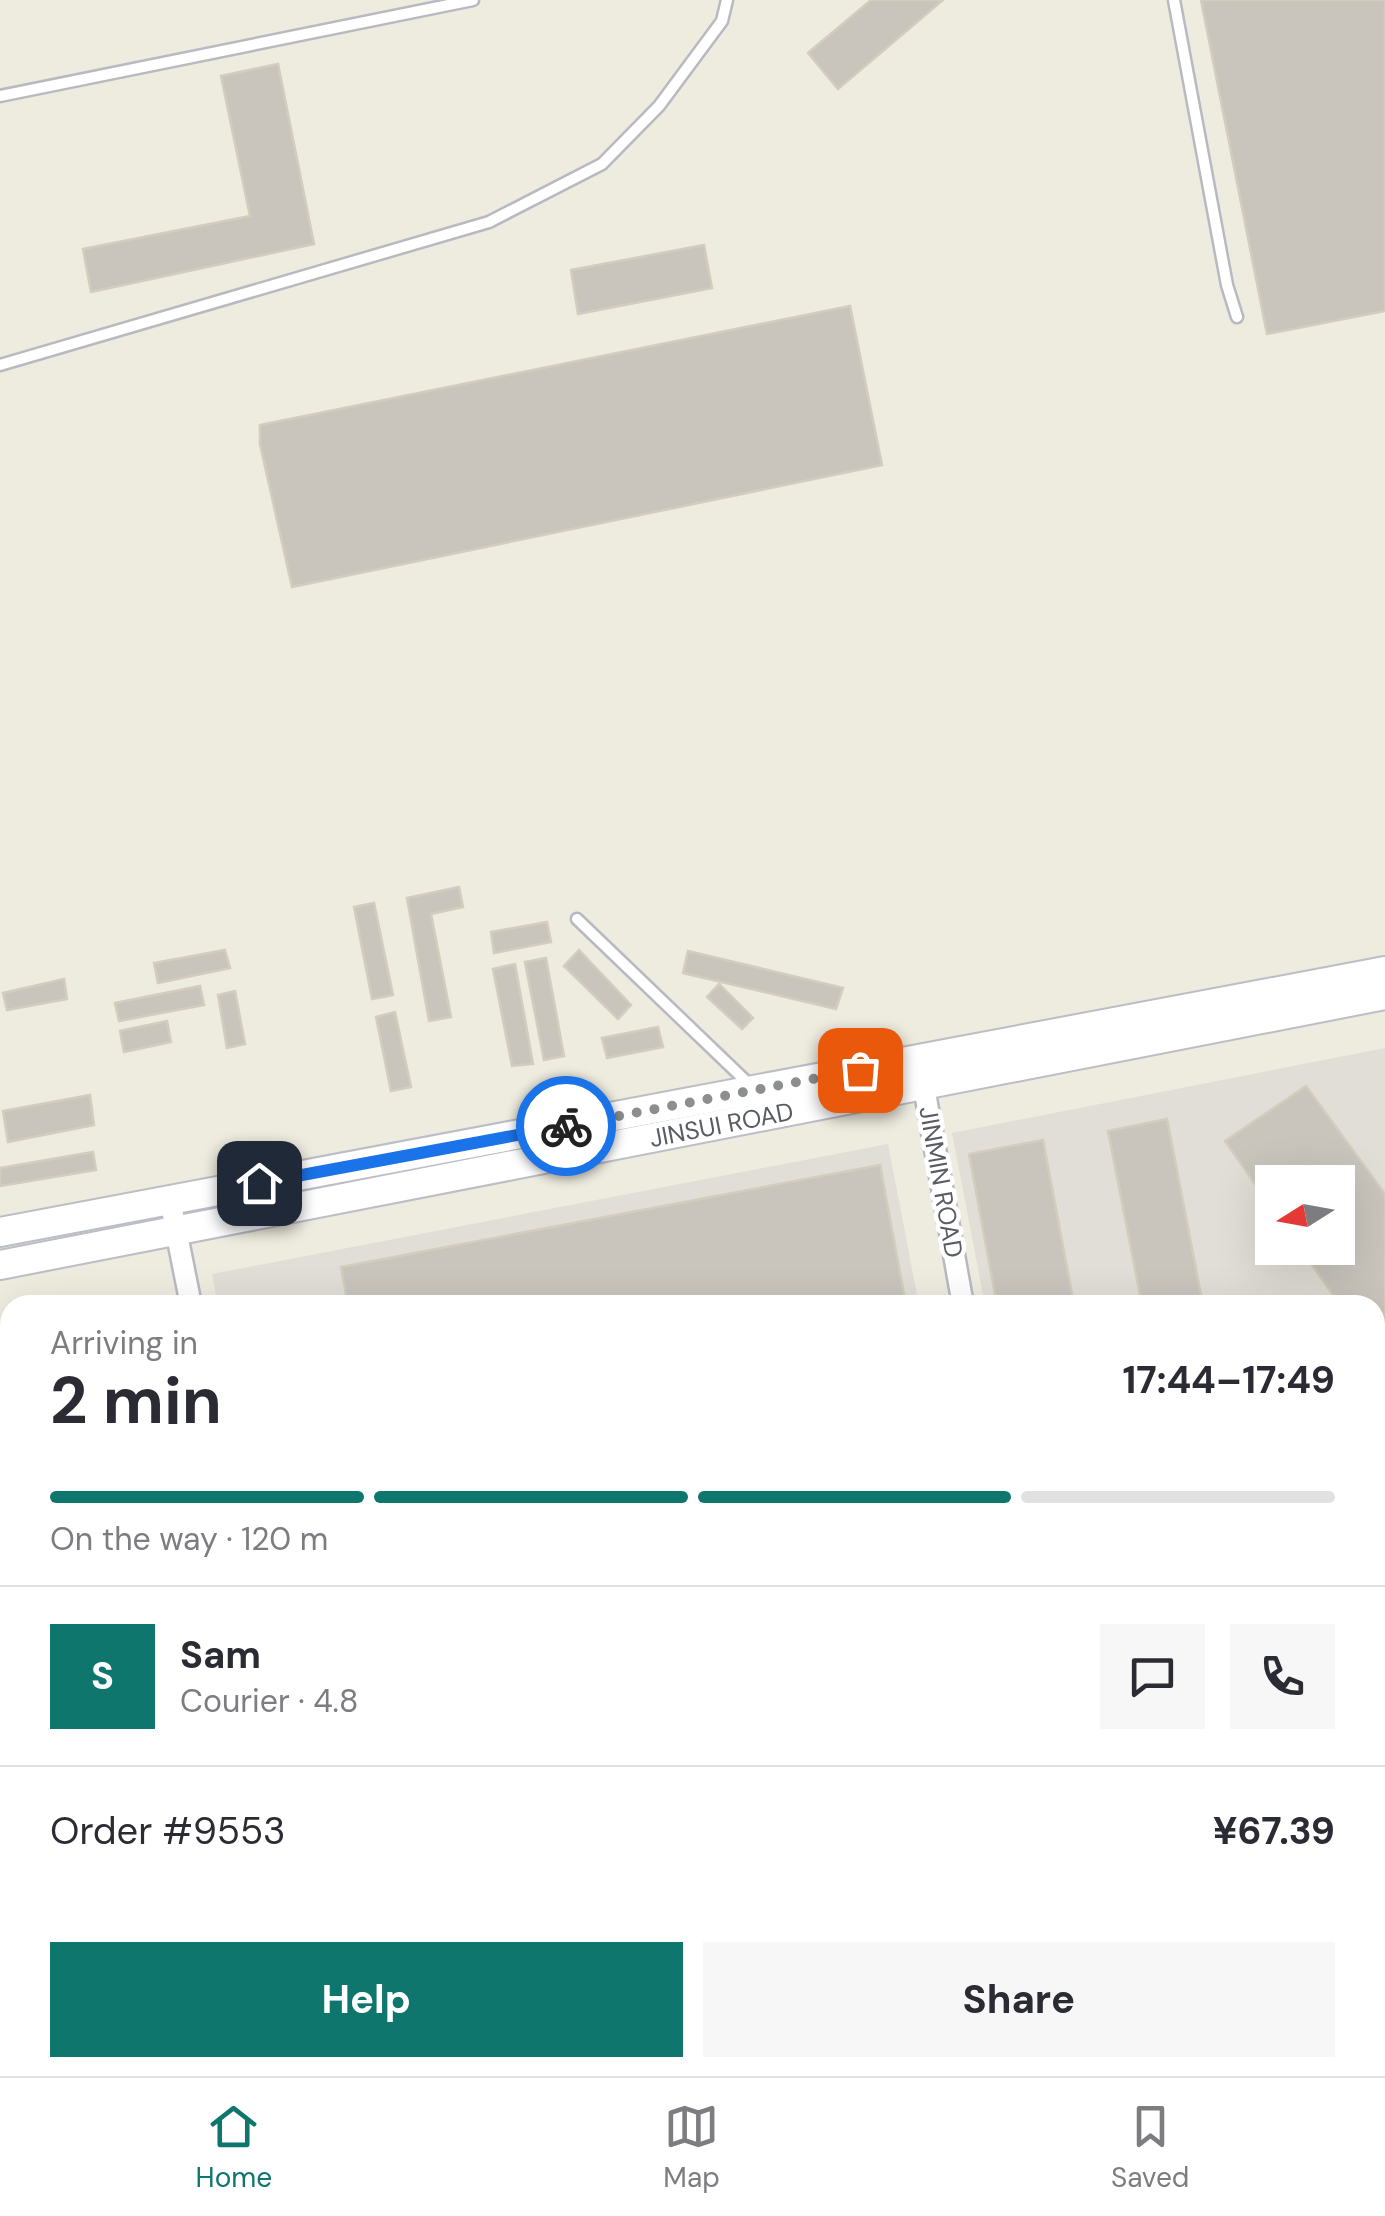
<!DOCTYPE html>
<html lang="en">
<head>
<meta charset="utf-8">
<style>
  :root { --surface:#fff; --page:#f7f7f7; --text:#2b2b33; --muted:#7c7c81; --line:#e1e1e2; --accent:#0f766e }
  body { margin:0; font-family:"DM Sans",sans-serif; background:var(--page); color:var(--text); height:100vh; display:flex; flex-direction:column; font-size:38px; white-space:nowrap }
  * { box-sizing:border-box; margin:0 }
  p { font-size:32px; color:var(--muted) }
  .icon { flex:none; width:55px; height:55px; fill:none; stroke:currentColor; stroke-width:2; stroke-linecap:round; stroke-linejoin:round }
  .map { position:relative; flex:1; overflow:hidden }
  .panel { position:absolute; left:0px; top:1295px; width:1385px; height:782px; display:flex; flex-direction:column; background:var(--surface); border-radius:30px 30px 0 0; box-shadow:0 10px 40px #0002 }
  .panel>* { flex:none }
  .needle { width:65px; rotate:259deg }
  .controls { position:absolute; left:1255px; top:1165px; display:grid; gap:20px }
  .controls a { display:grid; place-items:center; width:100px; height:100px; border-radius:0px; background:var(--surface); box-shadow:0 10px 40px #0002; font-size:50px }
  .pin { position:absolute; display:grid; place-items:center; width:85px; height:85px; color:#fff; margin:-42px; border-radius:20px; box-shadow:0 5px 15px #0006 }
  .courier { position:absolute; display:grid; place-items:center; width:100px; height:100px; margin:-50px; border:8px solid #1a73e8; border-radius:50%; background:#fff; color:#222; box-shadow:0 2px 12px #0007 }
  .head em { font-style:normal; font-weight:700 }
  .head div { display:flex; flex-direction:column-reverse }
  .head { display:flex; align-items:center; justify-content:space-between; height:170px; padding:0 50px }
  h1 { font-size:65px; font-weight:700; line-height:75px }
  .bar { display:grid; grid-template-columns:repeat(4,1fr); gap:15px 10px; align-content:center; height:120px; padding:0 50px }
  .bar i { height:12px; border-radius:8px; background:var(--line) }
  .bar .current { background:var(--accent) }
  .bar p { grid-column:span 4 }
  .line { display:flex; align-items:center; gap:25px; padding:0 50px; border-top:2px solid var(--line) }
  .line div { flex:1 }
  .round { display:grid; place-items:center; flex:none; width:105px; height:105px; border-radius:0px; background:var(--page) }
  .primary-button { display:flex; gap:20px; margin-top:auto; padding:20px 50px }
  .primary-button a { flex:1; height:115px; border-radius:0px; background:var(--accent); color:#fff; font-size:40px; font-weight:700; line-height:115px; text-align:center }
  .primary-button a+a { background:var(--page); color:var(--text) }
  .tab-bar { display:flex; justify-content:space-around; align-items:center; height:140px; border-top:2px solid var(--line); background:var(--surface); font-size:28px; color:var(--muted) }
  .tab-bar a { display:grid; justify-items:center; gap:5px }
  .tab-bar .current { color:var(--accent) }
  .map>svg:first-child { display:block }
  .commercial { fill:#fff7d3 }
  .industrial { fill:#e1ded7; fill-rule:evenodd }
  .building { fill:#c9c5bd; stroke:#d3cdbd; stroke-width:2.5 }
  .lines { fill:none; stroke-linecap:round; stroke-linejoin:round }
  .lane-casing { stroke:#b8bac1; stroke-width:15 }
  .street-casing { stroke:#b8bac1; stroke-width:25 }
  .secondary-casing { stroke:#bbbec6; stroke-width:32 }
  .lane { stroke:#fff; stroke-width:10 }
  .street { stroke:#fff; stroke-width:20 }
  .secondary { stroke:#fff; stroke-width:28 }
  .done { stroke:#8d8e8e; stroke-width:10; stroke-dasharray:0 18 }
  .route { stroke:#1a73e8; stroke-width:12 }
  .labels { text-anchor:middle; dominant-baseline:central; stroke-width:9; stroke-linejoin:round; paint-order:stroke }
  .street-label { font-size:25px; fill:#595c63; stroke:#fff }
</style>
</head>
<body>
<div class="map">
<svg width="1385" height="2076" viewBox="0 0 1385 2076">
  <rect width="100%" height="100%" fill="#eeebdf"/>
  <path class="commercial" d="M1385 1963V2076H1206L1211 2068H1375V1965Z"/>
  <g class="industrial">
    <path d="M1385 1048V1853L1375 1860V1305H985L952 1133ZM1272 1182H1338V1248H1272Z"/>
    <path d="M888 1144 919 1305H218L212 1274Z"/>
    <path d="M10 1319V2068H308L310 2076H0V1321Z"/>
    <path d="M363 2068H1052L1051 2076H365Z"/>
  </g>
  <g class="building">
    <path d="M871 0H943L838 89 808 53Z"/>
    <path d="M1201 0H1385V311L1267 334Z"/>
    <path d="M278 64 314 244 91 292 83 249 250 216 221 76Z"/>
    <path d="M704 245 712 288 578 314 571 270Z"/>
    <path d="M850 306 882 465 292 587 260 444V425Z"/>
    <path d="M459 887 463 907 431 914 451 1017 429 1021 407 898Z"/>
    <path d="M374 903 393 995 372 999 354 907Z"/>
    <path d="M547 922 551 942 494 953 491 932Z"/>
    <path d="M225 950 230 968 158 983 154 963Z"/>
    <path d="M579 950 631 1005 618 1019 564 966Z"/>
    <path d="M688 951 843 988 836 1009 683 973Z"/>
    <path d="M546 958 564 1056 544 1060 525 962Z"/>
    <path d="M515 964 533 1064 512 1066 493 969Z"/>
    <path d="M64 979 67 999 7 1010 3 993Z"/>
    <path d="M719 984 753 1018 742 1029 707 997Z"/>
    <path d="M200 986 204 1005 119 1021 115 1003Z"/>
    <path d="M235 991 245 1044 227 1048 218 995Z"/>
    <path d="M395 1012 411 1087 391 1091 376 1017Z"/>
    <path d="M167 1021 171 1042 124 1052 120 1031Z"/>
    <path d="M658 1027 663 1047 607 1058 602 1038Z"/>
    <path d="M1306 1086 1385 1194V1353L1378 1358 1375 1305H1340L1300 1248H1338V1182H1272V1208L1225 1141Z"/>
    <path d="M90 1095 94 1125 8 1142 3 1111Z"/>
    <path d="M1167 1119 1202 1300 1142 1305 1108 1131Z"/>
    <path d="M1043 1140 1074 1305H997L969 1154Z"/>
    <path d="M93 1152 96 1170 0 1186V1168Z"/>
    <path d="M880 1165 906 1305H348L341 1267Z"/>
    <path d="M10 1393V1686L0 1688V1395Z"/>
    <path d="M1385 1438V1589L1375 1575V1446Z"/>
    <path d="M1375 1639 1385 1653V1757L1375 1765Z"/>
    <path d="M140 2068H200L202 2076H94Z"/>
    <path d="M580 2068H827L829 2076H581Z"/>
    <path d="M869 2068H922L878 2076H871Z"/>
  </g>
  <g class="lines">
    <defs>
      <g id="lane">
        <path d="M1174 0 1227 285 1237 317"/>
        <path d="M0 96 473 0"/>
        <path d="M0 365 489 222 602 164 659 106 722 21 727 0"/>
        <path d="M577 919 751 1086"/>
        <path d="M1375 1420 1385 1412"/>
        <path d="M1375 1980 1385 1978"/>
        <path d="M1221 2076 1227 2068"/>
      </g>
      <g id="street">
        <path d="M922 1076 963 1305"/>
        <path d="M170 1200 191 1305"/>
        <path d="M334 2068 336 2076"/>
        <path d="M1104 2068 1106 2076"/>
      </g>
      <g id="secondary">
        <path d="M0 1232 1385 971"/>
        <path id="s1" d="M0 1265 1385 995"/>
        <path d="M1375 1889 1385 1882"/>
        <path d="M1130 2076 1141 2068"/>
      </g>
    </defs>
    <use href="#lane" class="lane-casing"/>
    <use href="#street" class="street-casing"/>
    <use href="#secondary" class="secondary-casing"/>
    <use href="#lane" class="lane"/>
    <use href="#street" class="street"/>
    <use href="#secondary" class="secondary"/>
  </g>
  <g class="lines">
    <path class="done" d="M566 1126 860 1070"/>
    <path class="route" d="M259 1183 566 1126"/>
  </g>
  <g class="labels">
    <g class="street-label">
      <text stroke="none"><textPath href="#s1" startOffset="735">JINSUI ROAD</textPath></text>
      <text transform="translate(941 1182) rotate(80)">JINMIN ROAD</text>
    </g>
  </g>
</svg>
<div class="controls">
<a><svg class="needle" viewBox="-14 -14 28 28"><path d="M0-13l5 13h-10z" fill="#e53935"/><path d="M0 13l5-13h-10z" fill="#7c7c81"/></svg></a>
</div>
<div class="pin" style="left:860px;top:1070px;background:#ea580c"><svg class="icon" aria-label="bag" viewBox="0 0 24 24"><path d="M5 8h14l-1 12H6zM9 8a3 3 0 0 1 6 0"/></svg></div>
<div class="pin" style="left:259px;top:1183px;background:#1f2937"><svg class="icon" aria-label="home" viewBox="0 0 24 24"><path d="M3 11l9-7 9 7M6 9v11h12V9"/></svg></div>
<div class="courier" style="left:566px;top:1126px"><svg class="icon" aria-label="bike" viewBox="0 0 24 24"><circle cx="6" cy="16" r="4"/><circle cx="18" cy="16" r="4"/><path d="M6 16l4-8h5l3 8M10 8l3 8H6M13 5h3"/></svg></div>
<section class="panel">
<div class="head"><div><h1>2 min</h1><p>Arriving in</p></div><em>17:44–17:49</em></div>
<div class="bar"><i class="current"></i><i class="current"></i><i class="current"></i><i></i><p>On the way · 120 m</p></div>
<div class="line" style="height:180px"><b class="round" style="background:var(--accent);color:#fff">S</b><div><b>Sam</b><p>Courier · 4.8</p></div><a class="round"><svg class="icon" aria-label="chat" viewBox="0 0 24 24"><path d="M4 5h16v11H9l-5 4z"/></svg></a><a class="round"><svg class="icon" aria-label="phone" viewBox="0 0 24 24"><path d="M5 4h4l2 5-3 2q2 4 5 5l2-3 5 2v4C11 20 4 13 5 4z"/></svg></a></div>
<div class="line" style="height:130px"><div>Order #9553</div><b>¥67.39</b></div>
<div class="primary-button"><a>Help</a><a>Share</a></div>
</section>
</div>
<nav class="tab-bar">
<a class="current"><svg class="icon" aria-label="home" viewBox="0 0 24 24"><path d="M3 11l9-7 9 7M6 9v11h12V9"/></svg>Home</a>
<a><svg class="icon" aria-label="map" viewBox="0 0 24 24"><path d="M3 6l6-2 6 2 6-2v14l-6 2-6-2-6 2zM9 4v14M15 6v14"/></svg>Map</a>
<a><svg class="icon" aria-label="saved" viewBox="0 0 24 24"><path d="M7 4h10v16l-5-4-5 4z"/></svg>Saved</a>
</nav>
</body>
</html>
